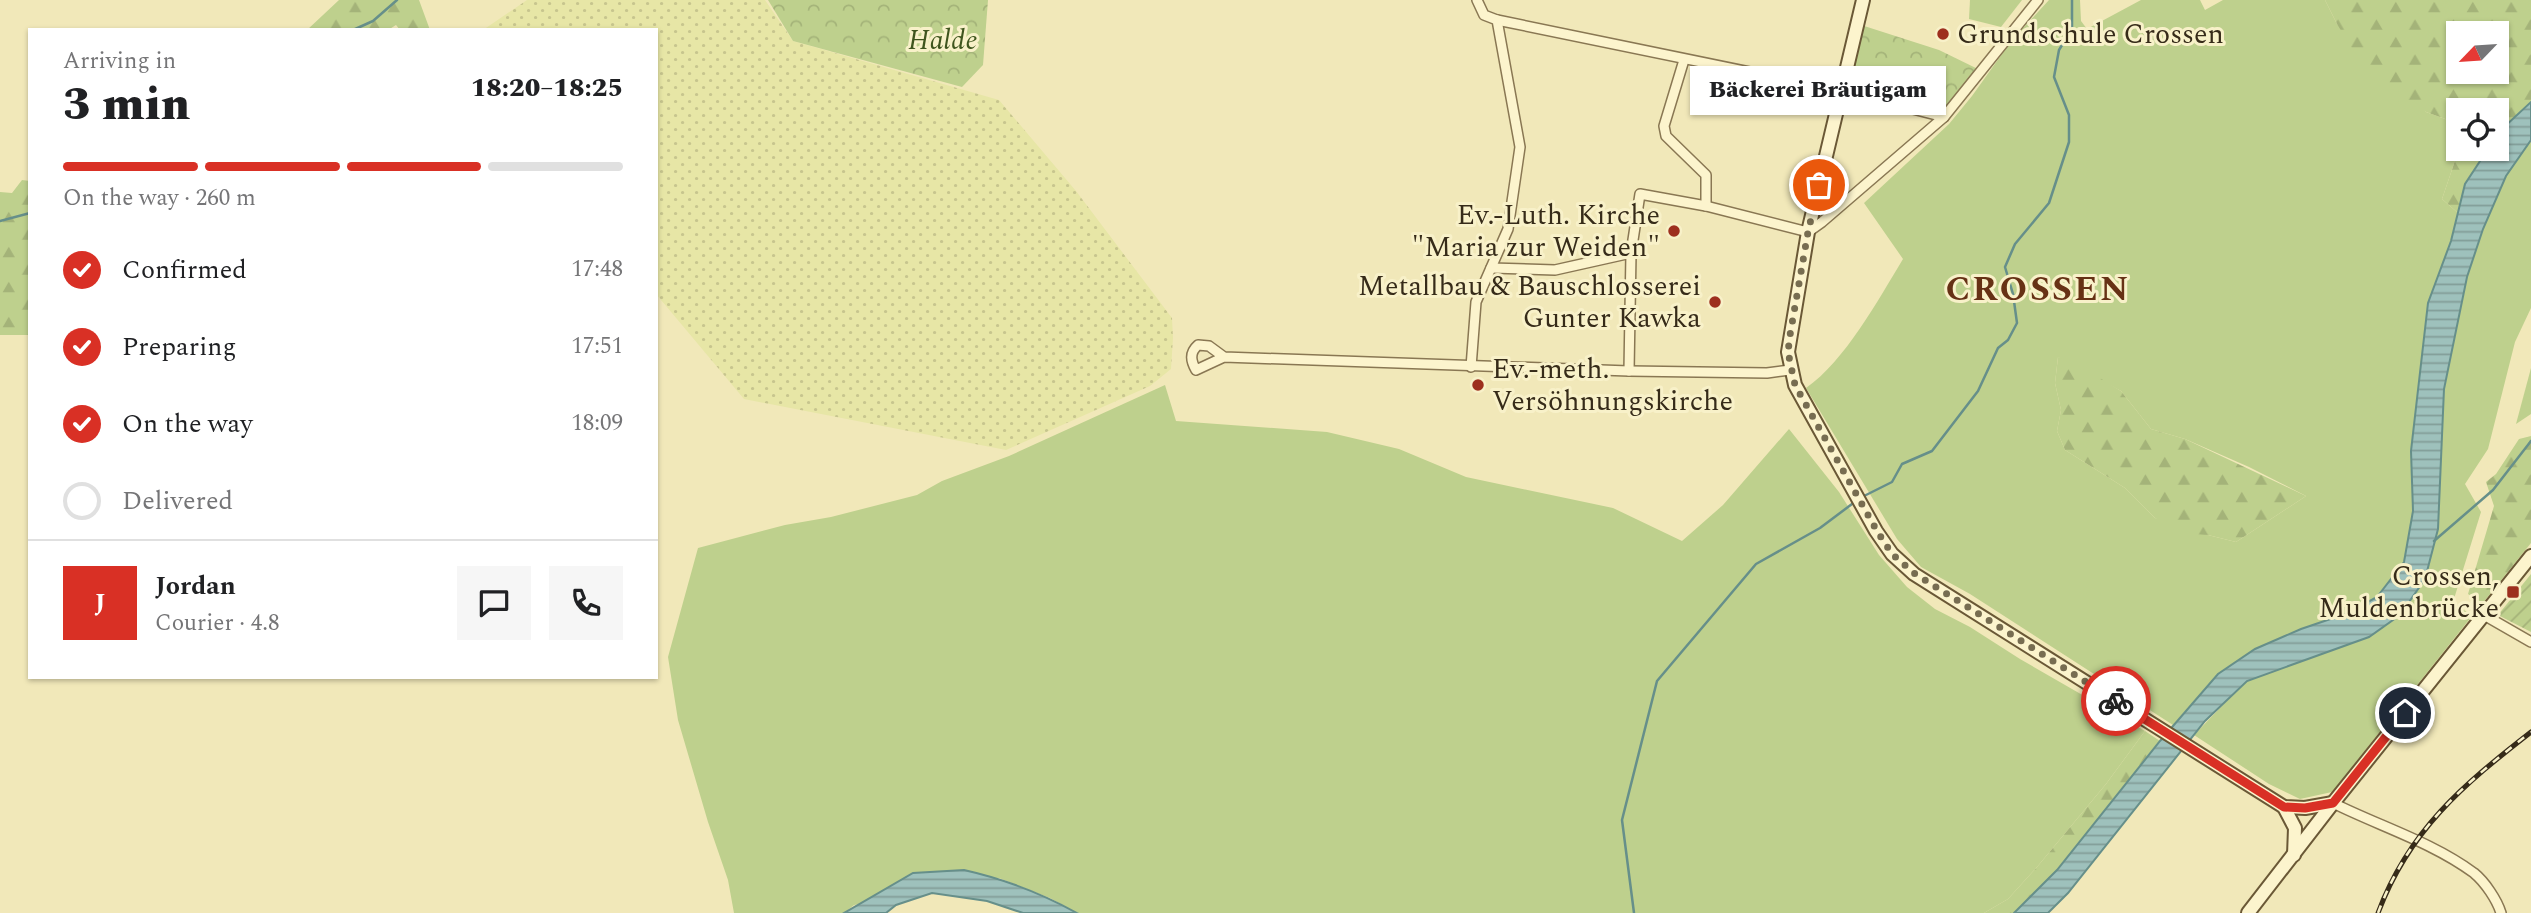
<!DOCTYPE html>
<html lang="en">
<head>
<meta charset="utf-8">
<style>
  :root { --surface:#fff; --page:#f6f6f6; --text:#202124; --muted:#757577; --line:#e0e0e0; --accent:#d93025 }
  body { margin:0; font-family:Spectral,serif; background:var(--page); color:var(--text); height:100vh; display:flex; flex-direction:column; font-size:26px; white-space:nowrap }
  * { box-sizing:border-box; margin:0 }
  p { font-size:23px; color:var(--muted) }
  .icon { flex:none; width:38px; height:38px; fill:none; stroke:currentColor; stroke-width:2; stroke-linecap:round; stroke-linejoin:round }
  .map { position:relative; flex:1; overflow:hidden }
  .drawer { position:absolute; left:28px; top:28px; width:630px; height:651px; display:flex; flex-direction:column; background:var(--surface); border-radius:0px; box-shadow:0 2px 5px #0004 }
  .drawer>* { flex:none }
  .needle { width:46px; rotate:245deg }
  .buttons { position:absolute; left:2446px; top:21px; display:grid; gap:14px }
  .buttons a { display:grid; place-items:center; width:63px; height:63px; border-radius:0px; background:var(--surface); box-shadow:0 2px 5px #0004; font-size:35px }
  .pin { position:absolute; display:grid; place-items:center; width:60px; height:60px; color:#fff; margin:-30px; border:4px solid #fff; border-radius:50%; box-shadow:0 2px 7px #0007 }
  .courier { position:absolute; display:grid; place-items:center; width:70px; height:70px; margin:-35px; border:5px solid #d93025; border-radius:50%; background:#fff; color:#222; box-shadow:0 2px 9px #0007 }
  .bubble { position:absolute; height:49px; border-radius:0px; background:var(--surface); box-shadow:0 2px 5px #0004; font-size:23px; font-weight:800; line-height:49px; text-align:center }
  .overview em { font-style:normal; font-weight:800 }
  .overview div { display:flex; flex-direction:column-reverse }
  .overview { display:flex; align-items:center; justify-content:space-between; height:119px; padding:0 35px }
  h1 { font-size:46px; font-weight:800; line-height:52px }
  .bar { display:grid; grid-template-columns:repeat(4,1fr); gap:10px 7px; align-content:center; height:84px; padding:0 35px }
  .bar i { height:9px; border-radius:5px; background:var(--line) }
  .bar .current { background:var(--accent) }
  .bar p { grid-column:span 4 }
  .line { display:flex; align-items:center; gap:18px; padding:0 35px; border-top:2px solid var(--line) }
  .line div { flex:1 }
  .round { display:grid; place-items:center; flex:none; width:74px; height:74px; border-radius:0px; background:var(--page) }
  ol { padding:0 35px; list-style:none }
  li { display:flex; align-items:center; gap:21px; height:77px }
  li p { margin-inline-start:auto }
  li .icon { padding:7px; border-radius:50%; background:var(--accent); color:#fff; stroke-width:4 }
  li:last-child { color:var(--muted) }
  li i { width:38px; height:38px; border:4px solid var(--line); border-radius:50% }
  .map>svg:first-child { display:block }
  .farmland { fill:url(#farmland-dots) }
  .grass { fill:#bed08d; fill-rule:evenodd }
  .forest { fill:url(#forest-firs); fill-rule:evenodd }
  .park { fill:url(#park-crowns) }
  .garden { fill:url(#garden-furrows) }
  .water { fill:url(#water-rules); stroke:#668f8a; stroke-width:2 }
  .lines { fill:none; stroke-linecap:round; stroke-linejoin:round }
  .stream { stroke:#668f8a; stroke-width:2.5 }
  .street-casing { stroke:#897753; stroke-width:12 }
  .secondary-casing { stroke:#6a5836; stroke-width:16 }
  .street { stroke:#fcf4cd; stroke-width:9 }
  .secondary { stroke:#fcf4cd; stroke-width:12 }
  .rail-casing { stroke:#362b19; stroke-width:5 }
  .rail { stroke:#f8f1c9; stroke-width:2.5; stroke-dasharray:8; stroke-linecap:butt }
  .done { stroke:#776d51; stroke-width:7; stroke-dasharray:0 12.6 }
  .route { stroke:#d93025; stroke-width:9 }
  .poi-dot { fill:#9d2f1e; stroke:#f8f1c9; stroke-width:2.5 }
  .labels { text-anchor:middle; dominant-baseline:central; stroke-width:6; stroke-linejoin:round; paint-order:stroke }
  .poi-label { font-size:28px; fill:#362b19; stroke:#f8f1c9; text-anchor:end }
  .park-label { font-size:28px; font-style:italic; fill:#3f551e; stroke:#f8f1c9 }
  .district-label { font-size:35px; font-weight:bold; letter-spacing:2px; fill:#663115; stroke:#f8f1c9 }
</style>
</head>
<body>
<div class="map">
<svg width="2531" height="913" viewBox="0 0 2531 913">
  <defs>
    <pattern id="farmland-dots" width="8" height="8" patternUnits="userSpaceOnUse" patternTransform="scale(1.75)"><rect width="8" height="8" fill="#e7e6a6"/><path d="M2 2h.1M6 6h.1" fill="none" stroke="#c7c58e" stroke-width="1.8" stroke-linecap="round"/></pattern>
    <pattern id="forest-firs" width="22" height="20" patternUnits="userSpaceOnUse" patternTransform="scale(1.75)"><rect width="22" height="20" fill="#bed08d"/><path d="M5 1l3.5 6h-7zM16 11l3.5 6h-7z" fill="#a4b379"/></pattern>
    <pattern id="park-crowns" width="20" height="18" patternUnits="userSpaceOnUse" patternTransform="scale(1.75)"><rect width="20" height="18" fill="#bed08d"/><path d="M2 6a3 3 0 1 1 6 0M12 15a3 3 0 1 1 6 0" fill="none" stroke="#a4b379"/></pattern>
    <pattern id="garden-furrows" width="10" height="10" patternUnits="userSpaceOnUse" patternTransform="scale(1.75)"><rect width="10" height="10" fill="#bed08d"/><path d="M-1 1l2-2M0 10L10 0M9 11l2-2" fill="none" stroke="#a4b379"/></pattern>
    <pattern id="water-rules" width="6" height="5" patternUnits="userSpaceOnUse" patternTransform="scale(1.75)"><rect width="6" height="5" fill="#9ec1bc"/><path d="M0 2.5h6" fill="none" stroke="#829d98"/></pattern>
  </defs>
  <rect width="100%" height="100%" fill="#f1e8b9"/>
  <path class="farmland" d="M527 0H765L793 41 999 100 1076 191 1172 318 1173 338 1171 369 1150 386 1006 450 744 399 656 294V30H483Z"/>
  <g class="grass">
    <path d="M1970 0H2022L2001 27 1969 19Z"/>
    <path d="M2049 0H2080L2081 21 2087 29 2141 0H2200L2205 10 2223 0H2325L2337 24 2426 112 2459 124V149L2442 199 2458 213 2451 241 2428 303 2411 451 2413 511 2404 562 2377 597 2348 613 2301 629 2185 711 2173 725 1970 594 1921 567 1897 539 1806 388C1845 361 1878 300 1903 259L1864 203 1949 124 1972 96 2012 40ZM2058 357 2121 391 2151 429 2185 439 2249 467 2306 496 2236 542 2208 535 2155 518 2125 488 2065 450 2057 431 2061 410 2055 383Z"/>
    <path d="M2531 140V308L2515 342 2488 449 2465 484 2481 512 2453 602 2472 616 2332 792 2300 799 2269 784 2194 735 2247 680 2369 637 2400 615 2425 579 2438 529 2444 389 2467 277 2483 229 2506 176Z"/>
    <path d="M2531 368V414L2516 424Z"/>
    <path d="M1165 385 1176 421 1327 432 1399 449 1466 477 1613 508 1682 541 1723 505 1789 429 1839 492 1879 555 1907 587 1935 609 1970 627 2020 659 2145 731 2106 784 2037 867 2008 899 1984 913H1077L1050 898 999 878 854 905 844 913H734L728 880 708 822 678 720 668 657 698 548 785 525 831 517 917 495 942 481 1009 456Z"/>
  </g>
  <g class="forest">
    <path d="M339 0H419L430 30H400L396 25 388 30H307Z"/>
    <path d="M2325 0H2531V103L2497 136V110H2459V124L2426 112 2369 76 2337 24ZM2459 33H2497V72H2459Z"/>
    <path d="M2459 149H2488L2465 184 2458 213 2442 199Z"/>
    <path d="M22 180 30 181V335H0V192L12 193Z"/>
    <path d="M2058 357 2069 359 2121 391 2151 429 2185 439 2306 496 2236 542 2208 535 2180 533 2155 518 2125 488 2065 450 2057 431 2061 410 2055 383Z"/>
    <path d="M2531 436V543L2482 604 2468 594 2494 506 2486 482 2496 474 2519 439Z"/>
    <path d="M2145 731 2160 741 2057 870 2014 913H1984L2008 899 2037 867 2106 784Z"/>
  </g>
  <g class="park">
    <path d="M768 0H988L983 65 962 87 793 41Z"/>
    <path d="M1858 24 1939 50 1982 71 1944 117 1842 91Z"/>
  </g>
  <path class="garden" d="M2531 574V632L2498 615Z"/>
  <g class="water">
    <path d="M2531 102V140L2506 176 2483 229 2467 277 2444 389 2438 529 2425 579 2400 615 2369 637 2247 681 2205 721 2068 893 2048 913H2014L2057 870 2160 741 2218 674 2255 649 2301 629 2348 613 2377 597 2404 562 2413 511 2411 451 2428 303 2451 241 2465 184 2488 149H2497V136L2502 129Z"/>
    <path d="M964 870C1004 879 1041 893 1077 913H1023L987 901 932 893 896 905 886 913H844L913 873Z"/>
  </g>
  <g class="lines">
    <g class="stream">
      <path d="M353 30 373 21 397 0"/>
      <path d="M0 221 30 213"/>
      <path d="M1862 497 1892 482 1902 464 1932 451 1978 391 1998 348 2008 340 2017 323 2013 294 2005 267 2015 244 2049 203 2069 142V115L2054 77 2059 50 2072 29V0"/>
      <path d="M2434 541 2493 490 2531 441"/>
      <path d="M1634 913 1622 820 1657 681 1756 564 1820 528 1856 501"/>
    </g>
    <defs>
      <g id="street">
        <path d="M1497 20 1842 91 1944 117"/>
        <path d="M1684 60 1664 126 1666 136 1706 175V206"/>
        <path d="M1491 268 1555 270 1631 253"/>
        <path d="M1224 357 1209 346 1198 345C1189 353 1191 361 1196 370L1224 357 1629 371 1767 373 1790 370"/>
        <path d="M1471 367 1476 302 1508 229 1520 147 1497 20 1484 15 1477 0"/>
        <path d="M1629 371 1631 253 1640 194 1706 206 1808 232 1822 222 1944 117 2038 0"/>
        <path d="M2484 615 2531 642"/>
        <path d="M2333 803C2379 826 2432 842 2474 873 2485 882 2497 900 2501 913"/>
      </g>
      <g id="secondary">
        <path d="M1863 0 1808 232 1788 352 1795 385 1876 531 1892 554 1914 574 2284 807 2305 808 2333 803"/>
        <path d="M2284 807 2295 828 2294 855"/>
        <path d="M2248 913 2333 803 2531 556"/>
      </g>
    </defs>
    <use href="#street" class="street-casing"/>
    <use href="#secondary" class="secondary-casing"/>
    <use href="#street" class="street"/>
    <use href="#secondary" class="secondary"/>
    <defs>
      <path id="rail" d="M2378 913C2409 830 2463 785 2531 732"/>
    </defs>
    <use href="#rail" class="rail-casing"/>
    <use href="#rail" class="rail"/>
  </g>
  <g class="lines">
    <path class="done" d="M1819 185 1808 232 1790 335 1788 352 1795 385 1877 531 1892 554 1914 573 2116 701"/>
    <path class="route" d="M2116 701 2284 807 2305 808 2333 803 2405 713"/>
  </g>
  <g class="poi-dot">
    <circle cx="1943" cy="34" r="7"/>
    <circle cx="1674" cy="231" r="7"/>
    <circle cx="1715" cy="302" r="7"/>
    <circle cx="1478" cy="385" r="7"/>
    <rect x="2506" y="585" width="14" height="14" rx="3.5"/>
  </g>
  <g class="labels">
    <g class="poi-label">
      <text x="1957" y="34" text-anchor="start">Grundschule Crossen</text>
      <text x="1660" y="215">Ev.-Luth. Kirche<tspan x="1660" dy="32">"Maria zur Weiden"</tspan></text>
      <text x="1701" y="286">Metallbau &amp; Bauschlosserei<tspan x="1701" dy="32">Gunter Kawka</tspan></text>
      <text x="1492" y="369" text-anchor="start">Ev.-meth.<tspan x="1492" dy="32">Versöhnungskirche</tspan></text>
      <text x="2499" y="576">Crossen,<tspan x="2499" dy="32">Muldenbrücke</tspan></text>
    </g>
    <g class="park-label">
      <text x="943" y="40">Halde</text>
    </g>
    <g class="district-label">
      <text x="2038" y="289">CROSSEN</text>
    </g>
  </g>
</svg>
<div class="buttons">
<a><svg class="needle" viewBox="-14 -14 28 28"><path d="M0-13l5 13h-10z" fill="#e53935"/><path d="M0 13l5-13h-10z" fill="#757577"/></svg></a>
<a><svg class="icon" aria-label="locate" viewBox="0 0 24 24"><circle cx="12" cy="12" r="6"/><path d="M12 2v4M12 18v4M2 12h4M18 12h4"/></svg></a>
</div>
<div class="pin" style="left:1819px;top:185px;background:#ea580c"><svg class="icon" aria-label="bag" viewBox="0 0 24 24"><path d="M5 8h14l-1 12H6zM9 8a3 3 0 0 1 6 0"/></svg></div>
<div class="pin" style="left:2405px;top:713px;background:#1f2937"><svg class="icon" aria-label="home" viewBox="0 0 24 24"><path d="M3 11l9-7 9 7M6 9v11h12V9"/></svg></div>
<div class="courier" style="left:2116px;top:701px"><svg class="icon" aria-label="bike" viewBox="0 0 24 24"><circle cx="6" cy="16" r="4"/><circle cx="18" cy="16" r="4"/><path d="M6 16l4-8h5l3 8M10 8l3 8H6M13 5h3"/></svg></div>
<div class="bubble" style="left:1690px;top:66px;width:256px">Bäckerei Bräutigam</div>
<section class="drawer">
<div class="overview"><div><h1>3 min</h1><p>Arriving in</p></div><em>18:20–18:25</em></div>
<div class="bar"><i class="current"></i><i class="current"></i><i class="current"></i><i></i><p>On the way · 260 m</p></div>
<ol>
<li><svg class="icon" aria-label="check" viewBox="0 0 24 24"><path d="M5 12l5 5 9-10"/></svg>Confirmed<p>17:48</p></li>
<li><svg class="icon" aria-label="check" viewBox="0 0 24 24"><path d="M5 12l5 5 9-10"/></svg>Preparing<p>17:51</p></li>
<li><svg class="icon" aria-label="check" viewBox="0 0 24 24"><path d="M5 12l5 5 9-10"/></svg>On the way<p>18:09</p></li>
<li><i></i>Delivered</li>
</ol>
<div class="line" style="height:126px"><b class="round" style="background:var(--accent);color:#fff">J</b><div><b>Jordan</b><p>Courier · 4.8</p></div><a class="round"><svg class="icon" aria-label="chat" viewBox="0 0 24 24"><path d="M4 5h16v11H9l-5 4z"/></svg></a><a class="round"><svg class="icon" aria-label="phone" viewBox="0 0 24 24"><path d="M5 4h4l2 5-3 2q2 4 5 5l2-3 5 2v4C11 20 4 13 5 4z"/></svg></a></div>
</section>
</div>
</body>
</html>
